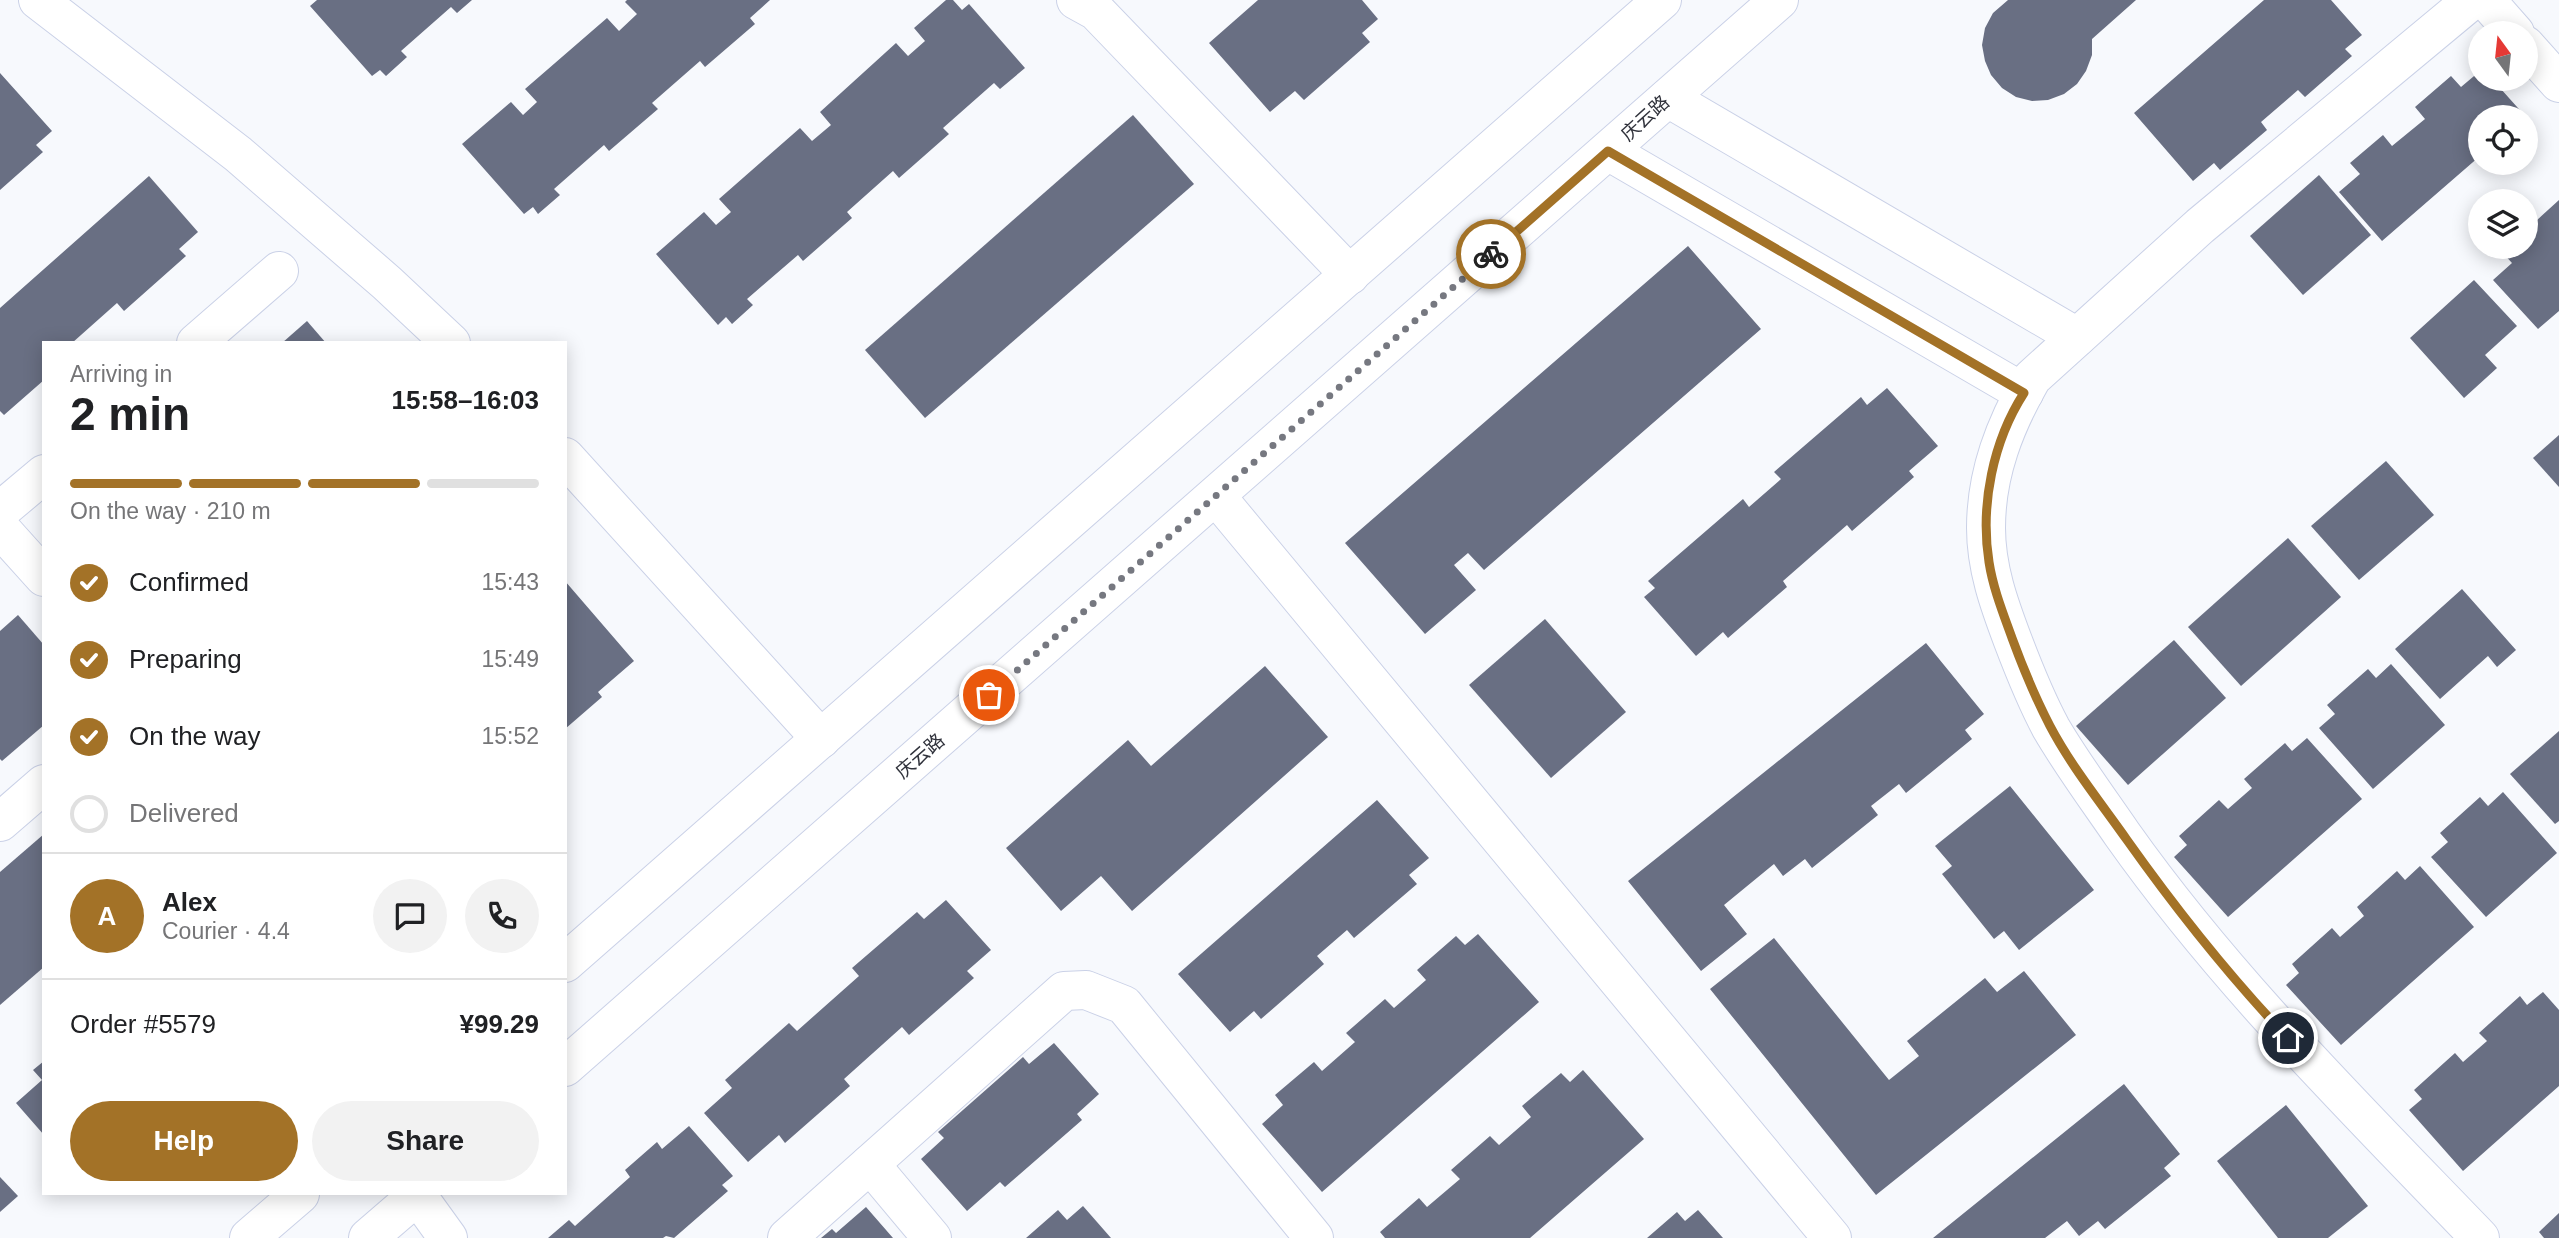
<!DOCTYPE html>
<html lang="en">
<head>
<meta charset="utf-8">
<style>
  :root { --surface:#fff; --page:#f2f2f2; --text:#202124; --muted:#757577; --line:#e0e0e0; --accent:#a37227 }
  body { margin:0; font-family:Helvetica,"Noto Sans SC",sans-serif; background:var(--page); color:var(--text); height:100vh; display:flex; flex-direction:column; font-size:26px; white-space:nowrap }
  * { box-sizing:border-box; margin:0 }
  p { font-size:23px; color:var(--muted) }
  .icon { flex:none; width:38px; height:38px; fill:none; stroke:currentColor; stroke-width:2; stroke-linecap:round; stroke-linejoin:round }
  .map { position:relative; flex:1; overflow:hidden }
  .panel { position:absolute; left:42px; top:341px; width:525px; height:854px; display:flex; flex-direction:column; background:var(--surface); border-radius:0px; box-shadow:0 4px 18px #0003 }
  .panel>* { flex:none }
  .needle { width:46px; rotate:345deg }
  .buttons { position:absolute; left:2468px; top:21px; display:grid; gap:14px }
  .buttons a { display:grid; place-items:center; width:70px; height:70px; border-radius:50%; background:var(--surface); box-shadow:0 4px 18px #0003; font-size:35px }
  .pin { position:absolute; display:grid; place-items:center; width:60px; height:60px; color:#fff; margin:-30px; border:4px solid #fff; border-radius:50%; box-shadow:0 2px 7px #0007 }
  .courier { position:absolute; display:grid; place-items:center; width:70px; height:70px; margin:-35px; border:5px solid #a37227; border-radius:50%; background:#fff; color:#222; box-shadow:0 2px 9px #0007 }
  .head em { font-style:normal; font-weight:700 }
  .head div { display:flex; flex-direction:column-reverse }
  .head { display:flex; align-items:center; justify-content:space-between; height:119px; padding:0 28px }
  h1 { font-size:46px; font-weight:700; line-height:52px }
  .bar { display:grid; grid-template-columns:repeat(4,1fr); gap:10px 7px; align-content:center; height:84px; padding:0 28px }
  .bar i { height:9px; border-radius:5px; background:var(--line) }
  .bar .on { background:var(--accent) }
  .bar p { grid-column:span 4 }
  .line { display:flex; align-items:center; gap:18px; padding:0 28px; border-top:2px solid var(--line) }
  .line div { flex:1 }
  .round { display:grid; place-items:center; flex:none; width:74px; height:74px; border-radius:37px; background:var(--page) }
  ol { padding:0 28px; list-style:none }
  li { display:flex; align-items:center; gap:21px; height:77px }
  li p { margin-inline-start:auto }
  li .icon { padding:7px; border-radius:50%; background:var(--accent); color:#fff; stroke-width:4 }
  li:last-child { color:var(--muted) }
  li i { width:38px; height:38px; border:4px solid var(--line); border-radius:50% }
  .button { display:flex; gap:14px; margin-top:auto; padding:14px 28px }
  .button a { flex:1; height:80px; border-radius:42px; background:var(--accent); color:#fff; font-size:28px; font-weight:700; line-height:80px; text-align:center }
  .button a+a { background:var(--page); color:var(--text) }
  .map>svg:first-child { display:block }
  .building { fill:#696f83 }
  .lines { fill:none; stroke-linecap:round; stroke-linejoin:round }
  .minor-casing { stroke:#cad1e7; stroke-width:40 }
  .major-casing { stroke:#cad1e7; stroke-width:40 }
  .minor { stroke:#fff; stroke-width:38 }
  .major { stroke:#fff; stroke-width:38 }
  .done { stroke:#767880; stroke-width:7; stroke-dasharray:0 12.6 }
  .route { stroke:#a37227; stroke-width:9 }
  .labels { text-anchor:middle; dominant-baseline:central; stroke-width:7; stroke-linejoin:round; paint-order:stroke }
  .street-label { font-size:19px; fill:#31333c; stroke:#fff }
</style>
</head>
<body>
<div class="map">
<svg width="2559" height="1238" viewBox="0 0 2559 1238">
  <rect width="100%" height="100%" fill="#f7f9fd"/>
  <g class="building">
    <path d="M317 0H472L457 13 451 7 401 51 407 57 386 76 380 70 372 76 310 6Z"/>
    <path d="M627 0H770L750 18 755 24 705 67 700 61 652 103 658 109 609 151 604 145 554 189 560 195 538 214 533 207 524 214 462 144 511 102 523 115 537 102 525 89 607 18 619 31 637 14 625 2Z"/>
    <path d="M946 0H953L962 10 969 4 1025 68 1000 89 994 83 943 128 949 134 899 178 893 171 847 212 852 218 803 261 798 255 747 299 753 305 732 324 726 317 718 325 656 254 704 212 716 225 731 212 719 199 800 128 812 141 831 125 820 112 896 43 908 56 925 41 914 28Z"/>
    <path d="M1258 0H1362L1378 19 1362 33 1370 42 1304 100 1295 91 1270 112 1209 43Z"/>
    <path d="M2008 0H2136L2092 39V55L2086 71 2077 84 2064 94 2048 100 2032 101 2016 97 2002 88 1991 75 1985 61 1982 45 1985 28 1993 13Z"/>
    <path d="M2264 0H2331L2362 35 2345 49 2352 56 2305 97 2298 90 2261 122 2267 130 2220 170 2214 163 2193 181 2134 113Z"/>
    <path d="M2480 71V79H2492L2526 117H2480V156L2382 241 2339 192 2360 174 2350 163 2383 135 2392 146 2425 119 2415 107 2451 76 2461 87Z"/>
    <path d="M0 73 52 131 36 145 43 152 0 190Z"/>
    <path d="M1133 115 1194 184 925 418 865 350Z"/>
    <path d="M2319 175 2371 235 2303 295 2250 236Z"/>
    <path d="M149 176 198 232 179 249 186 256 124 311 117 303 72 343H44V380L4 415 0 411V308Z"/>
    <path d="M2559 200V311L2538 329 2493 280 2512 263 2502 252 2508 247H2525V231Z"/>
    <path d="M1688 246 1761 329 1484 570 1468 553 1454 565 1476 590 1425 634 1345 543Z"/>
    <path d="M2474 280 2517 326 2485 355 2497 368 2464 398 2410 338Z"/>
    <path d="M307 321 326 343H282Z"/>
    <path d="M1887 388 1938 446 1909 471 1914 477 1852 531 1847 525 1783 581 1787 587 1728 638 1723 632 1696 656 1644 597 1655 588 1648 581 1743 499 1749 507 1781 479 1774 472 1861 397 1867 405Z"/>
    <path d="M2559 435V487L2533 458Z"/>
    <path d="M2386 461 2434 515 2359 580 2311 526Z"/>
    <path d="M2288 538 2341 597 2241 686 2188 627Z"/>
    <path d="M565 581 634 661 598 692 602 697 565 729Z"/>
    <path d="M2462 589 2516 650 2497 667 2488 656 2440 699 2395 649Z"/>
    <path d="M18 615 44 645V725L2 761 0 759V631Z"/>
    <path d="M1545 619 1626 712 1551 778 1469 685Z"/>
    <path d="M2174 640 2226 698 2128 785 2076 726Z"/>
    <path d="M1926 643 1984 714 1965 730 1972 739 1906 793 1899 784 1871 806 1878 815 1812 868 1805 859 1783 876 1774 864 1724 905 1747 934 1701 971 1628 881Z"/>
    <path d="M2391 664 2445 725 2373 789 2319 728 2335 714 2327 705 2368 669 2376 678Z"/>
    <path d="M1265 666 1328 737 1132 911 1101 876 1061 911 1006 848 1128 740 1151 766Z"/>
    <path d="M2559 731V821L2555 824 2510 774Z"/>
    <path d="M2307 738 2362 799 2228 917 2174 857 2187 845 2179 836 2219 800 2228 809 2252 788 2244 779 2285 743 2292 751Z"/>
    <path d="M2010 786 2094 890 2019 950 2004 931 1994 939 1942 874 1952 866 1935 846Z"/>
    <path d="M2503 792 2557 853 2486 917 2431 857 2448 842 2440 833 2480 797 2488 806Z"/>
    <path d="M1377 800 1429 858 1409 875 1417 884 1354 938 1347 930 1317 956 1324 964 1261 1019 1254 1011 1230 1032 1178 974Z"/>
    <path d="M44 834V967L0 1005V872Z"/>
    <path d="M2420 866 2474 927 2341 1045 2286 985 2299 973 2292 964 2332 928 2340 937 2364 916 2357 907 2397 871 2405 880Z"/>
    <path d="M946 900 991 950 967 971 974 978 909 1035 902 1027 844 1079 850 1086 785 1143 779 1135 748 1162 704 1113 732 1088 725 1080 789 1023 797 1031 859 976 852 968 917 912 924 919Z"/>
    <path d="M1478 934 1539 1002 1322 1192 1262 1124 1283 1105 1275 1095 1314 1062 1322 1071 1355 1042 1346 1033 1385 999 1394 1008 1426 980 1417 970 1456 936 1465 945Z"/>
    <path d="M1774 938 1889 1080 1919 1056 1907 1041 1985 978 1997 992 2024 971 2076 1035 1876 1195 1710 989Z"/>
    <path d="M2543 992 2559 1010V1086L2463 1171 2409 1110 2422 1099 2414 1090 2455 1053 2463 1062 2487 1041 2479 1033 2520 996 2527 1005Z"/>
    <path d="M1054 1043 1099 1094 1077 1114 1082 1120 1005 1187 1000 1182 967 1211 921 1159 944 1138 938 1132 1023 1057 1029 1064Z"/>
    <path d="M44 1061V1135L16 1103 42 1080 33 1070Z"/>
    <path d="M1583 1070 1644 1139 1530 1238H1385L1380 1232 1419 1198 1427 1207 1460 1179 1451 1170 1490 1136 1499 1145 1531 1117 1522 1106 1561 1073 1570 1082Z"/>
    <path d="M2124 1084 2180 1154 2164 1168 2171 1176 2105 1229 2098 1221 2079 1236 2067 1221 2045 1238H1933Z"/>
    <path d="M2286 1105 2368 1206 2328 1238H2278L2217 1161Z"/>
    <path d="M689 1126 733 1176 722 1185 728 1191 674 1238 666 1236 663 1238H548L569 1220 575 1226 630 1177 625 1170 657 1142 662 1149Z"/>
    <path d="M0 1177 18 1196 0 1212Z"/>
    <path d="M1083 1206 1111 1238H1026L1058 1210 1067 1220Z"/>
    <path d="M866 1207 893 1238H821L832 1229 836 1233Z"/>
    <path d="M1698 1210 1723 1238H1647L1677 1212 1685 1221Z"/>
    <path d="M2559 1213V1238H2544L2539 1232Z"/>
  </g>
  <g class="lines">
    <defs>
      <g id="minor">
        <path d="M38 0 238 154 387 283 451 343"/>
        <path d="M1076 0 1096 11 1350 275"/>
        <path d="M2472 0 2200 226 2032 378C2005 425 1986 473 1986 528 1986 568 1999 604 2013 641 2024 670 2036 700 2051 728 2072 764 2098 799 2122 834 2226 981 2355 1108 2480 1238"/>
        <path d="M2486 0 2515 33"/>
        <path d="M2525 45 2559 83"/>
        <path d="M1668 98 2077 337"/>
        <path d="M1608 151 2024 393"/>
        <path d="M196 343 279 271"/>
        <path d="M565 457 821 739"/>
        <path d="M1216 496 1832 1238"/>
        <path d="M0 511 44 474"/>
        <path d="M0 528 44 577"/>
        <path d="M0 822 44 784"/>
        <path d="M870 1164 932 1238"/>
        <path d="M417 1195 448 1238"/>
        <path d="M787 1238 1064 991 1086 990 1124 1005 1314 1238"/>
      </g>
      <g id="major">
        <path d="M565 963 1662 0"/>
        <path d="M565 1067 1779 0"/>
        <path d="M249 1238 300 1194"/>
        <path d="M368 1238 419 1194"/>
      </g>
    </defs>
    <use href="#minor" class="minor-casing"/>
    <use href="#major" class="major-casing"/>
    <use href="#minor" class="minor"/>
    <use href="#major" class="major"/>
  </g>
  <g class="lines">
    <path class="done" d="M989 695 1491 254"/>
    <path class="route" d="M1491 254 1608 151 2024 393C1993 441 1980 505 1989 562 1993 588 2003 613 2012 638 2023 668 2035 697 2050 726 2071 766 2101 803 2127 840 2176 909 2230 977 2288 1038"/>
  </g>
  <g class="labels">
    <g class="street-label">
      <text transform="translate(1645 118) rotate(-42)">庆云路</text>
      <text transform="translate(920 756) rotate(-41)">庆云路</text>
    </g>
  </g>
</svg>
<div class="buttons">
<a><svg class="needle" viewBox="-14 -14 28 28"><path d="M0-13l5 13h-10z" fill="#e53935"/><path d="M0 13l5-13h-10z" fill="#757577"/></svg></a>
<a><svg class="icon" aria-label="locate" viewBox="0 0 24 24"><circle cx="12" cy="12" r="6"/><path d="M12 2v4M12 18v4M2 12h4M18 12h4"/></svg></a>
<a><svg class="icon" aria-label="layers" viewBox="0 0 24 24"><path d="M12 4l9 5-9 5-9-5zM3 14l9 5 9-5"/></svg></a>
</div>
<div class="pin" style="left:989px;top:695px;background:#ea580c"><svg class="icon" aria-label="bag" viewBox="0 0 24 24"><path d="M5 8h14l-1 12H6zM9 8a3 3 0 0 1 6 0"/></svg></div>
<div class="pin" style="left:2288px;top:1038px;background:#1f2937"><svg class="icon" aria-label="home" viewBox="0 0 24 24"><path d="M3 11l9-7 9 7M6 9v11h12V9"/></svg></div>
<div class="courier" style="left:1491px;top:254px"><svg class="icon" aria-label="bike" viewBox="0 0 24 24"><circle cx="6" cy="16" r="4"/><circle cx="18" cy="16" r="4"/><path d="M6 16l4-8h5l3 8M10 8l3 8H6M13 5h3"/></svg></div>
<section class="panel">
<div class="head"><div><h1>2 min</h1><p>Arriving in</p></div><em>15:58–16:03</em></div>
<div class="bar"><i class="on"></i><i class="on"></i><i class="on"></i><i></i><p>On the way · 210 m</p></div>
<ol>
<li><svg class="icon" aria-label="check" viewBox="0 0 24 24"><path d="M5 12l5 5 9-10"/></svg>Confirmed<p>15:43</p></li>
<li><svg class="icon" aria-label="check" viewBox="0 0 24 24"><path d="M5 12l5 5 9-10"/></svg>Preparing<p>15:49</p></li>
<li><svg class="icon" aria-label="check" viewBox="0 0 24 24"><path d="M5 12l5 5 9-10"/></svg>On the way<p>15:52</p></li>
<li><i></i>Delivered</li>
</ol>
<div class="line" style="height:126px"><b class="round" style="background:var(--accent);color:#fff">A</b><div><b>Alex</b><p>Courier · 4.4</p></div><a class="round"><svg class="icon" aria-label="chat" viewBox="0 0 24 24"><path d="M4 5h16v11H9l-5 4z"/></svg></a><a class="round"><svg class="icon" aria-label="phone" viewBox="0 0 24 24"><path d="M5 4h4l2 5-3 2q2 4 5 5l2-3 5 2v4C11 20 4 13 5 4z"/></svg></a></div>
<div class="line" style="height:91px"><div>Order #5579</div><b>¥99.29</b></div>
<div class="button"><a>Help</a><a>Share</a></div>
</section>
</div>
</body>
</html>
